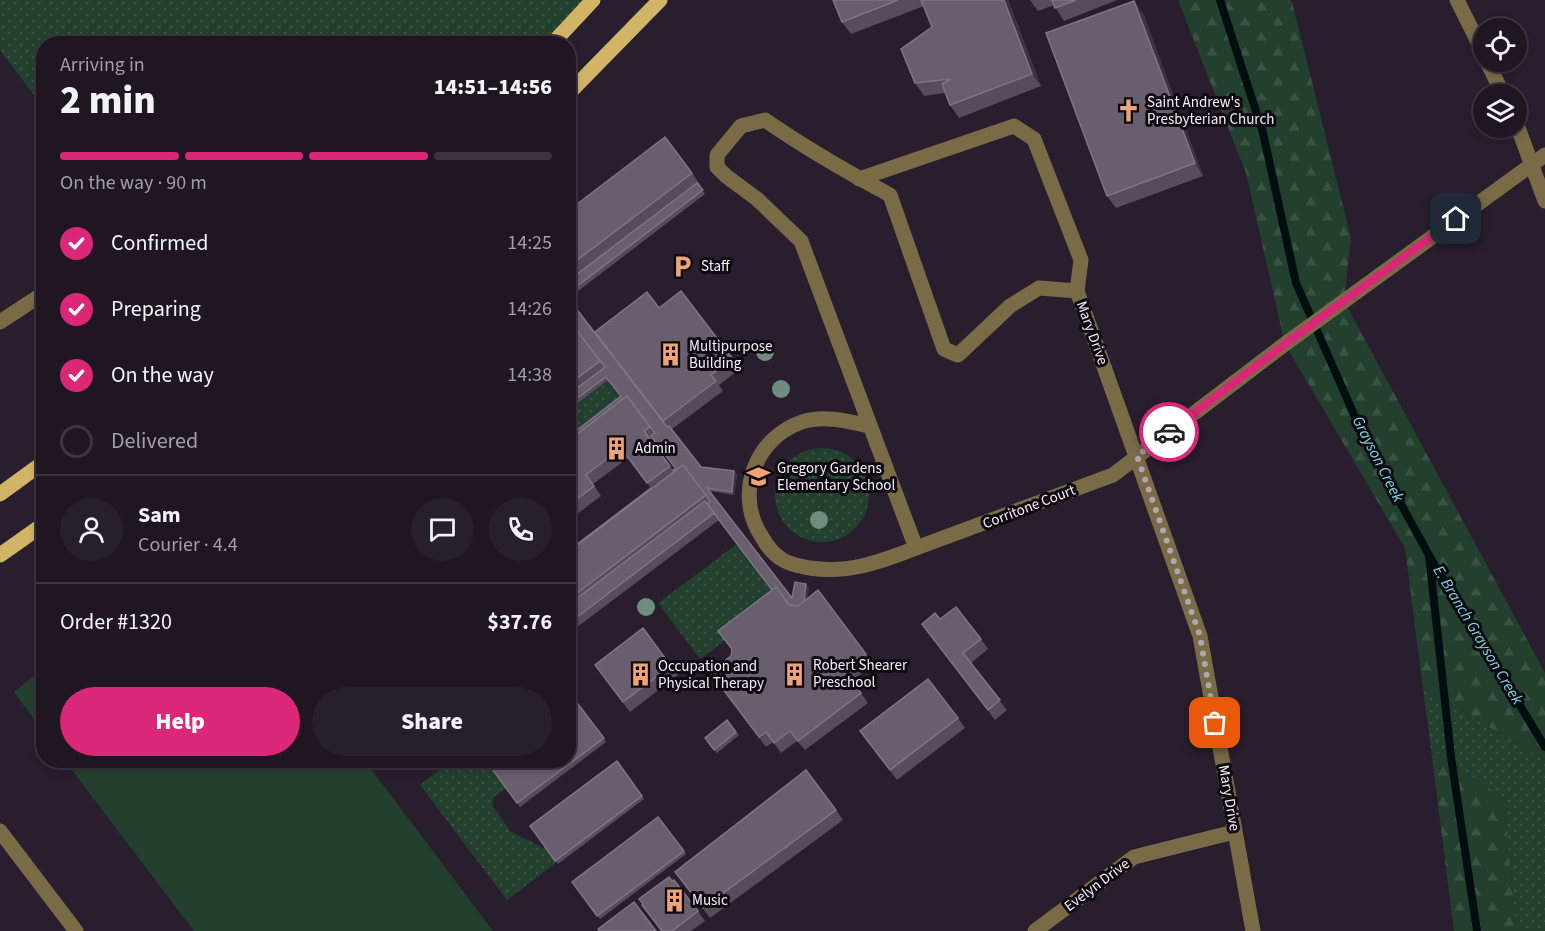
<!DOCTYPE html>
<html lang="en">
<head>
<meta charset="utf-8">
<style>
  :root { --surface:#1f1622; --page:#271f2a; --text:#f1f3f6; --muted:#a19fa5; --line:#3c3540; --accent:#db2777 }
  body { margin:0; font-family:"Source Sans 3",sans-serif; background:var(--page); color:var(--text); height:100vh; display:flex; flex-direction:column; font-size:22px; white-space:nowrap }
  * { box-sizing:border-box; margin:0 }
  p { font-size:20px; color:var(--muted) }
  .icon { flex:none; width:33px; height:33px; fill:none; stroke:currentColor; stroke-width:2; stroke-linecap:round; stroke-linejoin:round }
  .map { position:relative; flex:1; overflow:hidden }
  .panel { position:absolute; left:36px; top:36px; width:540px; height:732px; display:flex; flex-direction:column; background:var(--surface); border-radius:24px; box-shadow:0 3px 9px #0003,0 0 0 2px var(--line) }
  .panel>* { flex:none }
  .buttons { position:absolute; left:1473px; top:18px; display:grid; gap:12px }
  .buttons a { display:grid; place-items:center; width:54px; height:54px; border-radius:50%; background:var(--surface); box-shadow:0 3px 9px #0003,0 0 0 2px var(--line); font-size:30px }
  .pin { position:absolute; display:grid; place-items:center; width:51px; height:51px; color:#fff; margin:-26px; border-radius:12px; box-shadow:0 3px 9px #0006 }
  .courier { position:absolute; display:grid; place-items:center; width:60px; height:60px; margin:-30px; border:4px solid #db2777; border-radius:50%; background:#fff; color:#222; box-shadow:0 2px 8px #0007 }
  .overview em { font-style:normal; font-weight:800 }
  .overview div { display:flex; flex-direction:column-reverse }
  .overview { display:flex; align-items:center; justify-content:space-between; height:102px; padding:0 24px }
  h1 { font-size:39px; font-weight:800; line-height:45px }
  .bar { display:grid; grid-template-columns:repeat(4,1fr); gap:9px 6px; align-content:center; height:72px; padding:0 24px }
  .bar i { height:8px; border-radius:4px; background:var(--line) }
  .bar .current { background:var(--accent) }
  .bar p { grid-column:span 4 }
  .line { display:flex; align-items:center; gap:15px; padding:0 24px; border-top:2px solid var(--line) }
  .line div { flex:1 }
  .round { display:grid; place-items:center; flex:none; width:63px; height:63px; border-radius:32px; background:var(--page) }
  ol { padding:0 24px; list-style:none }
  li { display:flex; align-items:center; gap:18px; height:66px }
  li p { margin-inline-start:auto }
  li .icon { padding:6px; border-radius:50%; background:var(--accent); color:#fff; stroke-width:4 }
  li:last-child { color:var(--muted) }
  li i { width:33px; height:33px; border:3px solid var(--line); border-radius:50% }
  .cta { display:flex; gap:12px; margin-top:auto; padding:12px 24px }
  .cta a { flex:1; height:69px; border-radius:36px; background:var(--accent); color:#fff; font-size:24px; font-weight:800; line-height:69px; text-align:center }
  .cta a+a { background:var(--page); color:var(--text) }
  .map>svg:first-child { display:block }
  .grass { fill:url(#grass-dots) }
  .forest { fill:url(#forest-firs) }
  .garden { fill:#23402e }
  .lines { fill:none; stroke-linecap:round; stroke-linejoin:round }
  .stream { stroke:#000e0f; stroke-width:8 }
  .service { stroke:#7a6b47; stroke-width:15 }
  .minor { stroke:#7a6b47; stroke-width:15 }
  .primary { stroke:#d2b467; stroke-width:15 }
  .tree { fill:#6e8e7d }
  .wall { fill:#574c5d; fill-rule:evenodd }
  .shaded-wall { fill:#3d3243 }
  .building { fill:#685e6e; stroke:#7e7484; stroke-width:1.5 }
  .done { stroke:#aea6b3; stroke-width:6; stroke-dasharray:0 10.8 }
  .route { stroke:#db2777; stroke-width:8 }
  .labels { text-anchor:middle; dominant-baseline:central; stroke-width:6; stroke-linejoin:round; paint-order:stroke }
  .poi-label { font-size:15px; fill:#f6effa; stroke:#0f0a11; text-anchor:start }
  .street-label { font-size:15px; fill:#f6effa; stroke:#0f0a11 }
  .water-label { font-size:16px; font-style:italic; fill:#7adae0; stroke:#0f0a11 }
</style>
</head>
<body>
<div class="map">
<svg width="1545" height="931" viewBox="0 0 1545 931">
  <defs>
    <pattern id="grass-dots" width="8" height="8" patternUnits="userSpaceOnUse" patternTransform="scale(1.5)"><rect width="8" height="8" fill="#23402e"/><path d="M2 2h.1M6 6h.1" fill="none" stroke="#395343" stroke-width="1.8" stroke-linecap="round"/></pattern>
    <pattern id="forest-firs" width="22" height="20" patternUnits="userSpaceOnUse" patternTransform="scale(1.5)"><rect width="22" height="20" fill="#23402e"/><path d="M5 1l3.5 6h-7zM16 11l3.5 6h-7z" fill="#395343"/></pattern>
  </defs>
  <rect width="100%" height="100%" fill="#291e2e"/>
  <g class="grass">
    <path d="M0 0H593L552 43 44 44 43 107 0 50Z"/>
    <path d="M608 380 624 401 569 443V411Z"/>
    <circle cx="822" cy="495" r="47"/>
    <path d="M737 544 779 600 700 659 658 603Z"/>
    <path d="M1423 688 1545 760V931H1516L1504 798 1431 749Z"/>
    <path d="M451 761H485L506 788 494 797 492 805 511 832 546 849 557 862 507 900 420 785Z"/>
  </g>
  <g class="forest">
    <path d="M1178 0H1290L1292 2 1351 238 1344 301 1545 673V760L1423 688 1405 548 1285 344 1246 173Z"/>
    <path d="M1431 749 1504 798 1516 931H1454Z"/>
  </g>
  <g class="garden">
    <path d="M43 669V731L14 692Z"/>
    <path d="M65 761H365L493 931H194Z"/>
  </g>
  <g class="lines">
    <g class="stream">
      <path d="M1220 0 1263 133 1296 283 1364 437 1429 555 1451 757 1477 931"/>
      <path d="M1430 557 1545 747"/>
    </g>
    <g class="service">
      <path d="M859 179 1014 126 1034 139 1081 260 1077 291 1039 288 1010 306 958 355 944 349 890 195C847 172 805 148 765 120L741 126 717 155V167L726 176 757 199 801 241 916 548C880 562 848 574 810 568 801 566 791 565 783 560 774 555 767 546 762 537 734 496 754 438 802 422 824 415 847 421 869 426"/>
      <path d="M0 322 44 293"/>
      <path d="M0 831 76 931"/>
    </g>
    <g class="minor">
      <path d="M1457 0 1484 54"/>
      <path d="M1487 62 1503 94"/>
      <path d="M1516 122 1545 201"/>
      <path d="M1077 291 1200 636 1253 931"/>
      <path d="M916 548 1113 475 1285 344 1545 155"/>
      <path d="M1035 931 1134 857 1234 832"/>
    </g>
    <g class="primary">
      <path d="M552 44 593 0"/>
      <path d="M568 94 660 0"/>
      <path d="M0 494 44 462"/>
      <path d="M0 555 44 524"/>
    </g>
  </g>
  <g class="tree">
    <circle cx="765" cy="352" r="9"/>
    <circle cx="781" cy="389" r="9"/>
    <circle cx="819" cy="520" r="9"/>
    <circle cx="646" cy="607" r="9"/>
  </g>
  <g class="wall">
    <path d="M833 0H1008L1041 86 959 118 950 105 945 93 924 96 915 83 932 27 924 6 851 34 842 22Z"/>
    <path d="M1030 0H1117L1064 21 1054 5 1038 11Z"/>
    <path d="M1143 13 1203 176 1116 208 1107 196Z"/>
    <path d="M692 173 701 186 700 187 705 194 569 298 626 373 659 308 733 359 740 369 719 385 723 391 672 429 701 467 734 471 737 474 734 495 710 491 792 598 809 588 807 599 866 654 873 664 852 681 868 703 805 750 797 741 781 753 773 742 766 747 717 682 731 656 772 590 719 520 568 634V551L651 488 628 458 593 484 601 496 568 521V437L621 396 608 380 568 411V327L572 324 568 320V211ZM653 440 676 469 673 470 651 441Z"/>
    <path d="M940 619 981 639 988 649 971 663 1007 710 995 720 922 624Z"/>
    <path d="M671 666 678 675 630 712 602 675Z"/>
    <path d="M578 704 606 742 520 807 492 769Z"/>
    <path d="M958 718 965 728 897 780 860 731Z"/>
    <path d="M727 720 739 735 717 753 705 738Z"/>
    <path d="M617 761 644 799 558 864 530 826Z"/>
    <path d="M836 810 843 820 710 918 675 872Z"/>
    <path d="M658 817 686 854 600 919 572 882Z"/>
    <path d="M642 905 698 911 705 921 691 931H661Z"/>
  </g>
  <g class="shaded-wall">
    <path d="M1004 0H1008L1041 86 1032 74Z"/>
    <path d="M1134 1 1143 13 1203 176 1195 163Z"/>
    <path d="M734 471 737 474 734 495 732 492Z"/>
    <path d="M806 584 809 588 804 615 802 612Z"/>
  </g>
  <g class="building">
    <path d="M833 0H898L842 22Z"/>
    <path d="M921 0H1004L1032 74 950 105 942 84 951 79 915 83 901 49 932 27Z"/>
    <path d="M1052 0H1076L1055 8Z"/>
    <path d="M1134 1 1195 163 1107 196 1046 33Z"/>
    <path d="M665 137 692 173 568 267V211Z"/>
    <path d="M697 183 703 190 568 293V281Z"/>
    <path d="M681 291 733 359 711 375 716 381 663 421 595 332 647 292 659 308Z"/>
    <path d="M568 298 667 427 669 426 701 467 734 471 732 492 707 488 792 598 795 582 806 584 804 601 798 606 789 605 776 587 772 590 707 504 710 501 683 465 674 471 673 470 676 469 651 436 655 433 627 396 568 441V437L621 396 606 377 568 405V395L605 367 568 320Z"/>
    <path d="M572 324 600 361 568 385V327Z"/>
    <path d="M627 396 650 427 644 431 670 466 647 483 621 448 586 475 594 486 568 506V441Z"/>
    <path d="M683 465 706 495 568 600V552Z"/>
    <path d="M651 488V489L568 552V551Z"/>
    <path d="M705 501 714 513 568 624V605Z"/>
    <path d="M776 587 789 605 798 606 818 590 866 654 844 671 861 693 798 741 790 731 774 743 766 732 759 737 710 672 731 656 732 649 718 631Z"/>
    <path d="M956 607 981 639 963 653 1000 700 988 710 922 624 935 613 940 619Z"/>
    <path d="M643 628 671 666 623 702 595 665Z"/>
    <path d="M928 679 958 718 890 770 860 731Z"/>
    <path d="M578 704 604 738 517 803 492 769 503 760H568V711Z"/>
    <path d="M727 720 736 732 714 750 705 738Z"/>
    <path d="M617 761 642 796 555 861 530 826Z"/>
    <path d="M806 770 836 810 703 908 675 872Z"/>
    <path d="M658 817 684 851 597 916 572 882Z"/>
    <path d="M669 877 672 881 674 880 698 911 672 931H662L642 905 643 904 639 899Z"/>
    <path d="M634 902 656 931H600L598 929Z"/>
  </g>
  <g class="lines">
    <path class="done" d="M1169 432 1137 456 1200 636 1215 723"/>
    <path class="route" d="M1169 432 1285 344 1456 219"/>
  </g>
  <defs>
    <symbol id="church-bare" viewBox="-9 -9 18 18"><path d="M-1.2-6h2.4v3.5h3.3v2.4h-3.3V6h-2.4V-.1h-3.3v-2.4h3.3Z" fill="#efa377" stroke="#0f0a11" stroke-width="2.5" paint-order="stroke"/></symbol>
    <symbol id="parking-bare" viewBox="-9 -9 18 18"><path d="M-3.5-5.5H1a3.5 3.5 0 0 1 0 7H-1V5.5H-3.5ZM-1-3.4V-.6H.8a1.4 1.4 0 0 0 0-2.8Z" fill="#efa377" stroke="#0f0a11" stroke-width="2.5" paint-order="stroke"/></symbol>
    <symbol id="building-bare" viewBox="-9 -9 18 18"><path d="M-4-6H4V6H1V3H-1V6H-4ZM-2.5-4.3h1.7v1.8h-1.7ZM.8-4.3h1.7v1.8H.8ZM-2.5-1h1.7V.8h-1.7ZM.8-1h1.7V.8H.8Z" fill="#efa377" stroke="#0f0a11" stroke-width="2.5" paint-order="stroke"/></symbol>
    <symbol id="school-bare" viewBox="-9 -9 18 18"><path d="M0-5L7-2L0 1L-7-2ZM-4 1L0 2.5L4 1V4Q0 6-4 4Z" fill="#efa377" stroke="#0f0a11" stroke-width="2.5" paint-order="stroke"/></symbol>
  </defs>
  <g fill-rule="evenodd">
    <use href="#church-bare" x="1112" y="94" width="33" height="33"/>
    <use href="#parking-bare" x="666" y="250" width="33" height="33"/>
    <use href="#building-bare" x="654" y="338" width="33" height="33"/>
    <use href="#building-bare" x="600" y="432" width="33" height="33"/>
    <use href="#school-bare" x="742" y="460" width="33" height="33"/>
    <use href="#building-bare" x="778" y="658" width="33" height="33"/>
    <use href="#building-bare" x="624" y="658" width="33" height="33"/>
    <use href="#building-bare" x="658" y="884" width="33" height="33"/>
  </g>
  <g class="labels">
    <g class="poi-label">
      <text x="1147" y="102">Saint Andrew's<tspan x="1147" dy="17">Presbyterian Church</tspan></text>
      <text x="701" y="266">Staff</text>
      <text x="689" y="346">Multipurpose<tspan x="689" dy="17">Building</tspan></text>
      <text x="635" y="448">Admin</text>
      <text x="777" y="468">Gregory Gardens<tspan x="777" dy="17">Elementary School</tspan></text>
      <text x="813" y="665">Robert Shearer<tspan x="813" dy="17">Preschool</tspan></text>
      <text x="658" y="666">Occupation and<tspan x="658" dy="17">Physical Therapy</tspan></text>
      <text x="692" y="900">Music</text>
    </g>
    <g class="street-label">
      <text transform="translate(1092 333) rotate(70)">Mary Drive</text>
      <text transform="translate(1029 507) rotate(-21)">Corritone Court</text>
      <text transform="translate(1229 798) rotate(80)">Mary Drive</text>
      <text transform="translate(1097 885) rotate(-37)">Evelyn Drive</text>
    </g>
    <g class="water-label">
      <text transform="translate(1378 459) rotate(63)">Grayson Creek</text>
      <text transform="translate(1478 635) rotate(59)">E. Branch Grayson Creek</text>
    </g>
  </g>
</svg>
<div class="buttons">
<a><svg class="icon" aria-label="locate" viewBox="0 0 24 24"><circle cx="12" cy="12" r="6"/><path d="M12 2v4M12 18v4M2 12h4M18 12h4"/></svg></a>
<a><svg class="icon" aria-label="layers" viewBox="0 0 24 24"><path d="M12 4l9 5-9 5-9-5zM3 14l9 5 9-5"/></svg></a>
</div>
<div class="pin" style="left:1215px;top:723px;background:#ea580c"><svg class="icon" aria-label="bag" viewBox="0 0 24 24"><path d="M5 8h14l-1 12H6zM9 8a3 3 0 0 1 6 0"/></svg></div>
<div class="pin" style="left:1456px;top:219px;background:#1f2937"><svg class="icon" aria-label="home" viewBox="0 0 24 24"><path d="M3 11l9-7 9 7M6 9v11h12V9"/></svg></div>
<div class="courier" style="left:1169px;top:432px"><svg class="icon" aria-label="car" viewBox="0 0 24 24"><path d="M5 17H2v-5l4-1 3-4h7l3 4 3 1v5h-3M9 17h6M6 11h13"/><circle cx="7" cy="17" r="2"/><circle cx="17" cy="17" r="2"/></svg></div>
<section class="panel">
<div class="overview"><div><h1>2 min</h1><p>Arriving in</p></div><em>14:51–14:56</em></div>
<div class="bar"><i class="current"></i><i class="current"></i><i class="current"></i><i></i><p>On the way · 90 m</p></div>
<ol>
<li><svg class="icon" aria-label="check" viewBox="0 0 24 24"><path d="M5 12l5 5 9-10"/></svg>Confirmed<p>14:25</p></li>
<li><svg class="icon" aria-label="check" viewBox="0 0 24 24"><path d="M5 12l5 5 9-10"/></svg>Preparing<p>14:26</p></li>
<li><svg class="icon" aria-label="check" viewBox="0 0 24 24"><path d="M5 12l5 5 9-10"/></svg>On the way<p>14:38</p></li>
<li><i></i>Delivered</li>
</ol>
<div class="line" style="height:108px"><a class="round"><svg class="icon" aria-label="person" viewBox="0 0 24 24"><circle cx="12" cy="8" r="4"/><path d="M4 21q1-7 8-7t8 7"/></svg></a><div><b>Sam</b><p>Courier · 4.4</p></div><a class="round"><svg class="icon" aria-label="chat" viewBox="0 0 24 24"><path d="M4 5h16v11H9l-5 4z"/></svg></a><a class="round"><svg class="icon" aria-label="phone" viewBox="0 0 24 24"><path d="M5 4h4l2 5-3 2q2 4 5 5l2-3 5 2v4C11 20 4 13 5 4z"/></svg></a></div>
<div class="line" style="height:78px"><div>Order #1320</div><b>$37.76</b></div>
<div class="cta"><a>Help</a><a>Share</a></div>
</section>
</div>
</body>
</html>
